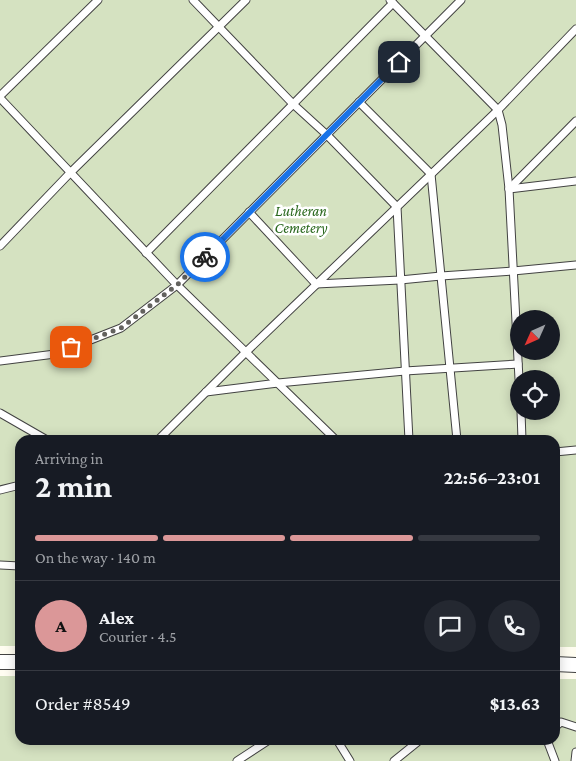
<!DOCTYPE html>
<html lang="en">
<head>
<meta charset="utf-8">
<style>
  :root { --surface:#171b24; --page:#242831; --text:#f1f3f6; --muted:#9ea1a6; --line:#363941; --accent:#db9798 }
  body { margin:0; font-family:"Crimson Pro",serif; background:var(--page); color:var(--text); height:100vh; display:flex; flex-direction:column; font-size:19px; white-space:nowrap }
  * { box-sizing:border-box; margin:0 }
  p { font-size:16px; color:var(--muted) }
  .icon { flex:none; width:28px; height:28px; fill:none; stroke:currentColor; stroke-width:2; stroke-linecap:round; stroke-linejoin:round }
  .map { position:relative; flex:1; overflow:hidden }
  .sheet { position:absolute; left:15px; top:435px; width:545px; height:310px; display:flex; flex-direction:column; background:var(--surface); border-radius:15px; box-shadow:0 2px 12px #0003 }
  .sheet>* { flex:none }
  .needle { width:32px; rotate:225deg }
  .tools { position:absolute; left:510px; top:310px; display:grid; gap:10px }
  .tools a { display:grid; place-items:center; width:50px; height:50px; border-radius:50%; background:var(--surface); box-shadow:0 2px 12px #0003; font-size:25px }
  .pin { position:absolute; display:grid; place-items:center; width:42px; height:42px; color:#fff; margin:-21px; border-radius:10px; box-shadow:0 2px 8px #0006 }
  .courier { position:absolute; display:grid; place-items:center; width:50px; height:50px; margin:-25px; border:4px solid #1a73e8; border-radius:50%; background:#fff; color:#222; box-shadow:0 1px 6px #0007 }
  .overview em { font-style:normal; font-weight:700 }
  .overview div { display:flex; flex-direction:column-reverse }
  .overview { display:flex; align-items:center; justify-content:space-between; height:85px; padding:0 20px }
  h1 { font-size:32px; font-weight:700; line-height:38px }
  .bar { display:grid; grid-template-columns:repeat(4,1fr); gap:8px 5px; align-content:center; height:60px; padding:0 20px }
  .bar i { height:6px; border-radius:4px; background:var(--line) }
  .bar .active { background:var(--accent) }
  .bar p { grid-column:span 4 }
  .line { display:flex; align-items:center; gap:12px; padding:0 20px; border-top:1px solid var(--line) }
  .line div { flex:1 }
  .round { display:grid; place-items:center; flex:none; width:52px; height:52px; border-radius:26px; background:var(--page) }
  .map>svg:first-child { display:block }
  .cemetery { fill:#d5e2c1; fill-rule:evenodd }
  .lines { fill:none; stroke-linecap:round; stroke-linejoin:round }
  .service-casing { stroke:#424242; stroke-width:9 }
  .minor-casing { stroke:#424242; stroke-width:16 }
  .service { stroke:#fff; stroke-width:7 }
  .minor { stroke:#fff; stroke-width:14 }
  .done { stroke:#63625e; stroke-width:5; stroke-dasharray:0 9 }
  .route { stroke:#1a73e8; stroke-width:6 }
  .labels { text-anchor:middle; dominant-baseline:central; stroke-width:5; stroke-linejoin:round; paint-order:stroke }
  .park-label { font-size:15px; font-style:italic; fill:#2a681e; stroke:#fff }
</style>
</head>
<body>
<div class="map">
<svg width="576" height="761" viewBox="0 0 576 761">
  <rect width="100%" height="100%" fill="#fffdf1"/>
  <g class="cemetery">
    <path d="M0 0H576V647H555V440H20V646H0ZM519 319H551V351H519ZM519 379H551V411H519Z"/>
    <path d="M0 676H20V740H555V679H576V761H0Z"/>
  </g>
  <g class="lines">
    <defs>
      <g id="service">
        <path d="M193 0 293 104 327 135 397 207 409 440"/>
        <path d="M390 0 498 110 502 125 509 189 519 379"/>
        <path d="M0 96 98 0"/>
        <path d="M0 98 177 285 336 440"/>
        <path d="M359 102 431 174 457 440"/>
        <path d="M509 189 576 121"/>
        <path d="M509 189 576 181"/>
        <path d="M249 212 316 284 400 280 441 276 513 271 576 265"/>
        <path d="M0 246 70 173 246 0"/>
        <path d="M146 253 393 3"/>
        <path d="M0 361 55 354 121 328 177 285 461 0"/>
        <path d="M206 392 278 383 405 371 518 364"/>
        <path d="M521 411 522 440"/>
        <path d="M0 413 47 440"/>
        <path d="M158 440 246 352 498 110 576 29"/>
        <path d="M555 452 576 450"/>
        <path d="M0 490 20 485"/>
        <path d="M0 565 20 566"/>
        <path d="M555 727 561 722 576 727"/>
        <path d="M337 740 350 761"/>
        <path d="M547 740 555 761"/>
        <path d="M237 761 269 740"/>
        <path d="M394 761 420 740"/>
        <path d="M575 761 576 752"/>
      </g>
      <g id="minor">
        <path d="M0 662H20"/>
        <path d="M555 664 576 665"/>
      </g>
    </defs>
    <use href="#service" class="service-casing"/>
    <use href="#minor" class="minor-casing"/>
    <use href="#service" class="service"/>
    <use href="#minor" class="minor"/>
  </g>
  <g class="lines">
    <path class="done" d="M71 347 121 328 177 285 205 257"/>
    <path class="route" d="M205 257 399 62"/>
  </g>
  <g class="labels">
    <g class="park-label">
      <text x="301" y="211">Lutheran<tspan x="301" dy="17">Cemetery</tspan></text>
    </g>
  </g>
</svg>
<div class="tools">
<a><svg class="needle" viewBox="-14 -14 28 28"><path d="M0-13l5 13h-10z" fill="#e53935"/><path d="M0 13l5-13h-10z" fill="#9ea1a6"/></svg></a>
<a><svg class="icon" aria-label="locate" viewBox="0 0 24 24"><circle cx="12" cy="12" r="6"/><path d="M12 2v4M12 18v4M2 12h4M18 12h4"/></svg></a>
</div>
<div class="pin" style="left:71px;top:347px;background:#ea580c"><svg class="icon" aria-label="bag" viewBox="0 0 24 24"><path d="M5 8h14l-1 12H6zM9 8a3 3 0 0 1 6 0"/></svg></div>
<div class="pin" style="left:399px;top:62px;background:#1f2937"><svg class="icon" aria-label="home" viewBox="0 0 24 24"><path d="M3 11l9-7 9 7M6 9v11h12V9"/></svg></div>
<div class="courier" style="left:205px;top:257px"><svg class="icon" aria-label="bike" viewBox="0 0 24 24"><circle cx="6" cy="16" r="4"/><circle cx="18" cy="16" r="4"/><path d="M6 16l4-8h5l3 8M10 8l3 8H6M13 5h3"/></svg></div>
<section class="sheet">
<div class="overview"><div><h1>2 min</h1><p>Arriving in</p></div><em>22:56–23:01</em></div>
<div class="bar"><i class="active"></i><i class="active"></i><i class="active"></i><i></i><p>On the way · 140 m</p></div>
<div class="line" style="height:90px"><b class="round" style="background:var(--accent);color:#111">A</b><div><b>Alex</b><p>Courier · 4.5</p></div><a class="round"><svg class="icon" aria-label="chat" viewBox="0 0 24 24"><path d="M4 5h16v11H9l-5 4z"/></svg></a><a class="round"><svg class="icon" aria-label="phone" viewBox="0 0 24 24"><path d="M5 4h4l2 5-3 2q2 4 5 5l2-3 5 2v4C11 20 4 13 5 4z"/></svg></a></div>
<div class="line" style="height:65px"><div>Order #8549</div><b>$13.63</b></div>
</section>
</div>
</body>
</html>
